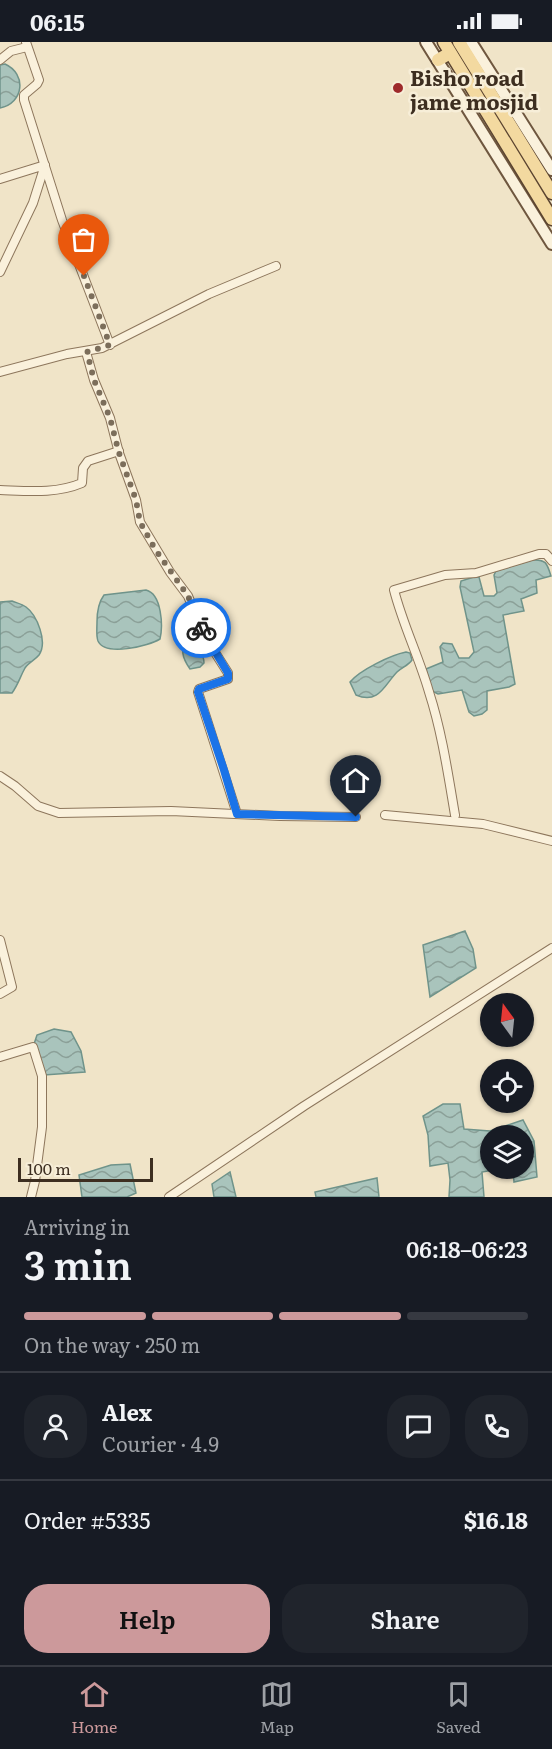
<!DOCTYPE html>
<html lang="en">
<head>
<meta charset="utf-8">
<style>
  :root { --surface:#171b24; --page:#20242c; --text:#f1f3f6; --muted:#9ea1a6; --line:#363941; --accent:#cc999b }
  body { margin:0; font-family:Literata,serif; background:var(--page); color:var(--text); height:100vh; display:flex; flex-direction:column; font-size:22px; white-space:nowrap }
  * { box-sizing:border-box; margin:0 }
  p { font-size:20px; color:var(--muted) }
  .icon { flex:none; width:33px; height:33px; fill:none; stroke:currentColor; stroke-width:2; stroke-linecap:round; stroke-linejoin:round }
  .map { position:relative; height:1155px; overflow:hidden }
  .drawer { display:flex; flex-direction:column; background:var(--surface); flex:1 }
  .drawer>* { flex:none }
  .needle { width:39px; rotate:345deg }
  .buttons { position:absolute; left:480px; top:951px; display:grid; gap:12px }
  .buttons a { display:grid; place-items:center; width:54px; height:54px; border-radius:50%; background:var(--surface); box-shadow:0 2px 4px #0004; font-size:30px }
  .scale { position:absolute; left:18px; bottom:15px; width:135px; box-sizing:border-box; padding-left:6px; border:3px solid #3d2e20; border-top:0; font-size:16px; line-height:21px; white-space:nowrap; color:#3d2e20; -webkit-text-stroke:4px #f7eed8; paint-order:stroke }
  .pin { position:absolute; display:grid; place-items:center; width:51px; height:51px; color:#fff; margin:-62px -26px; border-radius:50% 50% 50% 0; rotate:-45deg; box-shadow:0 0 6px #0007 }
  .pin .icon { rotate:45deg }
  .courier { position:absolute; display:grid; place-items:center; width:60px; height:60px; margin:-30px; border:4px solid #1a73e8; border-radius:50%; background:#fff; color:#222; box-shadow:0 2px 8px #0007 }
  .summary em { font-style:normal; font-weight:600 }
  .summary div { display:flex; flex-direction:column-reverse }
  .summary { display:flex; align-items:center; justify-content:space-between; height:102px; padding:0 24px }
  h1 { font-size:39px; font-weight:600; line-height:45px }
  .bar { display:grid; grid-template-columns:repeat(4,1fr); gap:9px 6px; align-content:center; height:72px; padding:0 24px }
  .bar i { height:8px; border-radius:4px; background:var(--line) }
  .bar .on { background:var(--accent) }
  .bar p { grid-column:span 4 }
  .line { display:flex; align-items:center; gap:15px; padding:0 24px; border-top:2px solid var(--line) }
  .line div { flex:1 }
  .round { display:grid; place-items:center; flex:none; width:63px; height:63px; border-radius:24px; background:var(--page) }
  .cta { display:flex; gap:12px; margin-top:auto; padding:12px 24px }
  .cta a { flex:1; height:69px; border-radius:24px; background:var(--accent); color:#111; font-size:24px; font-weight:600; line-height:69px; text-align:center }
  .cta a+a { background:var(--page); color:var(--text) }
  .status { display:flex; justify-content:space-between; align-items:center; height:42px; padding:0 30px; background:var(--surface); direction:ltr }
  .status svg { height:16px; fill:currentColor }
  .dock { display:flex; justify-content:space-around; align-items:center; height:84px; border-top:2px solid var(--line); background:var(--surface); font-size:16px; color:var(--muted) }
  .dock a { display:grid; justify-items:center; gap:3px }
  .dock .on { color:var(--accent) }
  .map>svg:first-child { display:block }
  .water { fill:url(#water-waves); stroke:#6f938a; stroke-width:1.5 }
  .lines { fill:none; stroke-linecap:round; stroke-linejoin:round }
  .street-casing { stroke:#8d765c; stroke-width:10 }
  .secondary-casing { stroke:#6f573f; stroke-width:14 }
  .primary-casing { stroke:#5b4430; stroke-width:15 }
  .street { stroke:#faf1dc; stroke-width:8 }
  .secondary { stroke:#faf1dc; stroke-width:10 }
  .primary { stroke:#f3d9a0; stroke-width:12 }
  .done { stroke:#7c6e5b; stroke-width:6; stroke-dasharray:0 10.8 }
  .route { stroke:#1a73e8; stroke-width:8 }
  .poi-dot { fill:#9e2a2b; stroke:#f7eed8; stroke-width:2 }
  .labels { text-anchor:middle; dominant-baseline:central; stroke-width:5; stroke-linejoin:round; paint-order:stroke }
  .poi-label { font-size:21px; font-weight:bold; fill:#3d2e20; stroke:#f7eed8; text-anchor:start }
</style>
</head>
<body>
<div class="status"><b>06:15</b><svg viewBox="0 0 49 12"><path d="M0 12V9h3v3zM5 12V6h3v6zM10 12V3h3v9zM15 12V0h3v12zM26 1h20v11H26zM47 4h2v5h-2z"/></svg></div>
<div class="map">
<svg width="552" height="1155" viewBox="0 0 552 1155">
  <defs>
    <pattern id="water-waves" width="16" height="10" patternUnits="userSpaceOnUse" patternTransform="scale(1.5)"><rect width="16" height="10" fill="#a9c4bc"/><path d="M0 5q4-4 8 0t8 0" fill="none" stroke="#8ba098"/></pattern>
  </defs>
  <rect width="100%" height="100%" fill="#f0e4c8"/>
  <g class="water">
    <path d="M5 22C27 32 24 61 0 66V23Z"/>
    <path d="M532 518C546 517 547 521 551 534L536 538 537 551 521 557 524 569 503 573 515 642 509 645 487 649V668L482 672 474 674 469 670 462 648 438 652 432 649 426 627 443 620 440 605 443 601 452 602 459 616H469L474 610 460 545 461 539 474 535H479L484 554H494L497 551 494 533 496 529Z"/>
    <path d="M146 548C162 552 163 584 160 597 149 604 105 615 98 599 96 594 97 586 97 580 97 570 98 561 104 553Z"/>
    <path d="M12 559C17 561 22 562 26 565 37 573 48 600 39 613 35 618 29 620 25 626 20 635 18 643 12 651H0V560Z"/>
    <path d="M190 598C197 601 204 613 204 621L200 625 190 627C183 617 178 605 190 598Z"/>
    <path d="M406 610 410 611 412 618C408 624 402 625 397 630 385 642 379 663 356 653L350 640C360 628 391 613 406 610Z"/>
    <path d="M465 889 473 907 476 926 430 955 423 903Z"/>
    <path d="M54 987 71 990 81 1009 85 1030 44 1033 33 1005 37 993Z"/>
    <path d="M443 1062H460L464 1087 490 1089 523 1078 534 1099 537 1135 514 1140 513 1127 524 1126V1094H490V1126L499 1127 482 1130 484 1155H449L450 1138 448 1121 430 1124 428 1093 423 1074Z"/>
    <path d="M130 1122 136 1151 127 1155H82L79 1133 111 1123Z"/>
    <path d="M230 1130 236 1155H214L212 1142Z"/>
    <path d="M377 1136 379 1155H316L315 1150Z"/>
  </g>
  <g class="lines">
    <defs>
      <g id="street">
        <path d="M26 0 39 38 37 42 24 53V58L62 178 110 303"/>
        <path d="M0 18 11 9 27 5"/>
        <path d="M0 137 45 123 33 161 0 230"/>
        <path d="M86 310 94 338 110 376 119 411 136 458 140 480 170 530 188 554 204 593 228 631V637L199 647 198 650 237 772"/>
        <path d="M0 330 67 312 102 306 209 252 276 224"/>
        <path d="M0 448C28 449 56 452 82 441L83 426 88 419 119 409"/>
        <path d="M0 734 15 744 38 764 59 771 171 769 280 774 356 775"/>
        <path d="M385 773 483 782 552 799"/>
        <path d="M455 773C448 732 442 690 429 650 419 615 403 583 394 548L445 533 476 531 539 512H546L552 519"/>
        <path d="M0 898 12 945 0 952"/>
        <path d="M0 1015 33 1005 42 1034V1085L35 1139 31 1155"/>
        <path d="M169 1155 304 1064 552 906"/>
      </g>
      <g id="secondary">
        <path d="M426 0 552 202"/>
        <path d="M471 0 552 128"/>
      </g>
      <g id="primary">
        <path d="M444 0 552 177"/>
        <path d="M459 0 552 151"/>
        <path d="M438 18 450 11"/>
      </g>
    </defs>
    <use href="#street" class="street-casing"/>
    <use href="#secondary" class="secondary-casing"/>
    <use href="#primary" class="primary-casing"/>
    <use href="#street" class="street"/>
    <use href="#secondary" class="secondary"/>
    <use href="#primary" class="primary"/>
  </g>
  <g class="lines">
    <path class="done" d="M84 234 110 303 87 310 94 338 110 376 119 411 136 458 140 480 155 507 188 554 201 586"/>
    <path class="route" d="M201 586 228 631V637L199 647 198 650 224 728 237 772 356 775"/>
  </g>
  <circle class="poi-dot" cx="398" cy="46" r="6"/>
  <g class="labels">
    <g class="poi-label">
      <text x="410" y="34">Bisho road<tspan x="410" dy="24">jame mosjid</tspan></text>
    </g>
  </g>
</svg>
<div class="buttons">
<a><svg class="needle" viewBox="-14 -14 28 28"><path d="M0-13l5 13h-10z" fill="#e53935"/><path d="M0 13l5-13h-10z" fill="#9ea1a6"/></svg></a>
<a><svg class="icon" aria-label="locate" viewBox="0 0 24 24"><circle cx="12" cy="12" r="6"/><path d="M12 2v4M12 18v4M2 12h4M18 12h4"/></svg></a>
<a><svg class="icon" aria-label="layers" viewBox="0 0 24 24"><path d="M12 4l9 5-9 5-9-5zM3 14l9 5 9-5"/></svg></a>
</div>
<div class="scale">100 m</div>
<div class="pin" style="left:84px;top:234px;background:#ea580c"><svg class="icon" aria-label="bag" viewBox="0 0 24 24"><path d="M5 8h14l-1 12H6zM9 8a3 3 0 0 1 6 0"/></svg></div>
<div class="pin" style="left:356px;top:775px;background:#1f2937"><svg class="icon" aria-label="home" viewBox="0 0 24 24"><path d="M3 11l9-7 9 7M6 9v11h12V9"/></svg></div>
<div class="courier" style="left:201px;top:586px"><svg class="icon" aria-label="bike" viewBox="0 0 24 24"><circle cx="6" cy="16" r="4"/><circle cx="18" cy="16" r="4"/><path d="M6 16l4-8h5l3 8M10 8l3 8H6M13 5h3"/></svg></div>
</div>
<section class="drawer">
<div class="summary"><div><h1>3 min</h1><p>Arriving in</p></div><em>06:18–06:23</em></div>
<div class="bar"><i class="on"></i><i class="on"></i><i class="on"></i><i></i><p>On the way · 250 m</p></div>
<div class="line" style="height:108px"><a class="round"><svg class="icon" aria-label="person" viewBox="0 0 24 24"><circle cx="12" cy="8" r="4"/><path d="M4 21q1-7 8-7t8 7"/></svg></a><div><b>Alex</b><p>Courier · 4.9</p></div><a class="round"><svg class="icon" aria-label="chat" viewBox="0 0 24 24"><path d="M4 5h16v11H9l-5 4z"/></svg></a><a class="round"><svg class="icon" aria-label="phone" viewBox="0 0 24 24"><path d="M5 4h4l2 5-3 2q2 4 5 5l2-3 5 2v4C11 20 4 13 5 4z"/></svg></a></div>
<div class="line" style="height:78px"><div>Order #5335</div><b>$16.18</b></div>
<div class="cta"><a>Help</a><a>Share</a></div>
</section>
<nav class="dock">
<a class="on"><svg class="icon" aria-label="home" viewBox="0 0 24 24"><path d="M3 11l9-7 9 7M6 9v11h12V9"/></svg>Home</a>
<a><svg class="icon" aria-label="map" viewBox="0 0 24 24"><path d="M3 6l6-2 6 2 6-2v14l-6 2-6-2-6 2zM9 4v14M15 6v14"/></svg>Map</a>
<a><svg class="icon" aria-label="saved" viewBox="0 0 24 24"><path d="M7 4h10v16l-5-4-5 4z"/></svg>Saved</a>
</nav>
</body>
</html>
